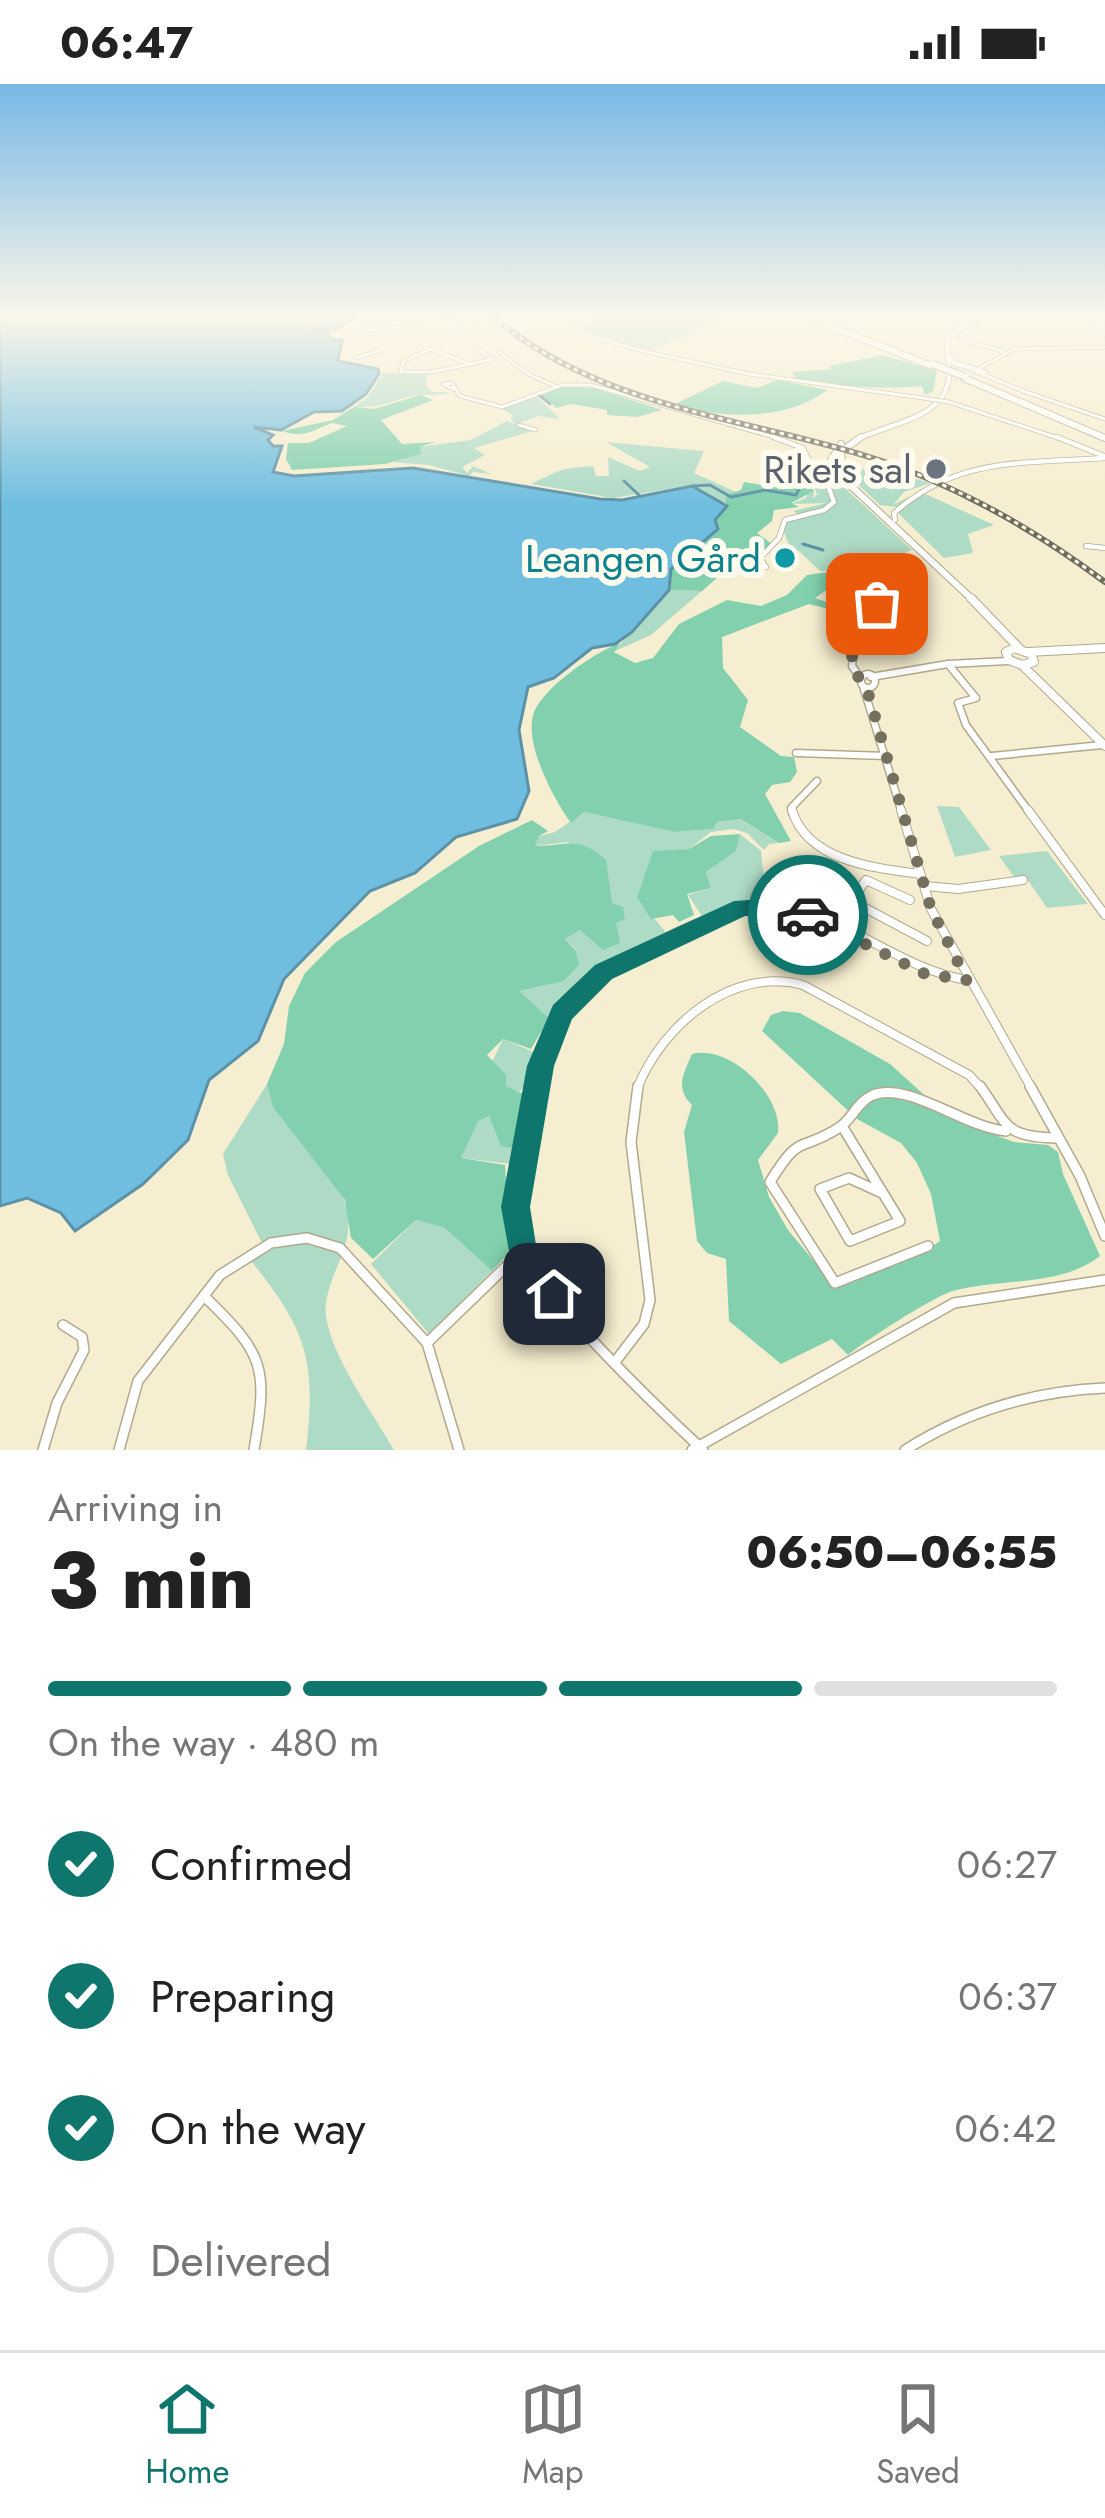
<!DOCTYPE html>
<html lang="en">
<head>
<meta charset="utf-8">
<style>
  :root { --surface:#fff; --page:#f2f2f2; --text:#222; --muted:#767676; --line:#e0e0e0; --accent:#0f766e }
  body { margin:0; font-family:Jost,sans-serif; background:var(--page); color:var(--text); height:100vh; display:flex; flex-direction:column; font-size:45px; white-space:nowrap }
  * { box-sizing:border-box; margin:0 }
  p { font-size:39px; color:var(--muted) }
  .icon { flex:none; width:66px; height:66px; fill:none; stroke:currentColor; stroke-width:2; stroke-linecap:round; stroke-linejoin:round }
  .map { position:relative; height:1366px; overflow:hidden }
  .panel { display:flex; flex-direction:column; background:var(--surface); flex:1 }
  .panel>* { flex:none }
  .pin { position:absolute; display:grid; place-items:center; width:102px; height:102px; color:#fff; margin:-51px; border-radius:24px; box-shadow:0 6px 18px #0006 }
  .courier { position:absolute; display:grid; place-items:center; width:120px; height:120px; margin:-60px; border:9px solid #0f766e; border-radius:50%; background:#fff; color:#222; box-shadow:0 3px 15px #0007 }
  .overview em { font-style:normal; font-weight:800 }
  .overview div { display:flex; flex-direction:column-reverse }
  .overview { display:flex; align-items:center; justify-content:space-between; height:204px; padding:0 48px }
  h1 { font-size:78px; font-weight:800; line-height:90px }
  .bar { display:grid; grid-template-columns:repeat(4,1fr); gap:18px 12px; align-content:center; height:144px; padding:0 48px }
  .bar i { height:15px; border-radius:9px; background:var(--line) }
  .bar .selected { background:var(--accent) }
  .bar p { grid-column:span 4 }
  ol { padding:0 48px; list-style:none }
  li { display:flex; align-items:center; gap:36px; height:132px }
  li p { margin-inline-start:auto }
  li .icon { padding:12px; border-radius:50%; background:var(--accent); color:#fff; stroke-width:4 }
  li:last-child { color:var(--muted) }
  li i { width:66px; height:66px; border:6px solid var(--line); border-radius:50% }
  .status { display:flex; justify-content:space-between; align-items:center; height:84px; padding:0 60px; background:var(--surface); direction:ltr }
  .status svg { height:33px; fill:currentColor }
  .dock { display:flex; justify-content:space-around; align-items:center; height:168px; border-top:3px solid var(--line); background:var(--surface); font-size:33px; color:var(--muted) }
  .dock a { display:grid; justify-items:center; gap:6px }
  .dock .selected { color:var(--accent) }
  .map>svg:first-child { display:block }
  .green { fill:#aedbc6 }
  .forest { fill:#82d0ae }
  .water { fill:#6fbee0; stroke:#5c92a7; stroke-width:3 }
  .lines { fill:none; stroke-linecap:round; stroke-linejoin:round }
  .stream { stroke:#5c92a7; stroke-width:3 }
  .minor-far4-casing { stroke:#b1a98d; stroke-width:4.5 }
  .minor-far3-casing { stroke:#b1a98d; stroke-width:6 }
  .minor-far2-casing { stroke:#b1a98d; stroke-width:9 }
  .minor-far1-casing { stroke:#b1a98d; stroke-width:10 }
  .minor-casing { stroke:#b1a98d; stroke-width:12 }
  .tertiary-far4-casing { stroke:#b1a98d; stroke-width:4.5 }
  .tertiary-far3-casing { stroke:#b1a98d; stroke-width:6 }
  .tertiary-far2-casing { stroke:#b1a98d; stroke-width:9 }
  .tertiary-far1-casing { stroke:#b1a98d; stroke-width:10 }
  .tertiary-casing { stroke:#b1a98d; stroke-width:12 }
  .secondary-far2-casing { stroke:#b1a98d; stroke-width:6 }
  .secondary-far1-casing { stroke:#b1a98d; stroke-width:8 }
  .secondary-casing { stroke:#b1a98d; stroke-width:10 }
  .trunk-casing { stroke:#b1a98d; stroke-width:8 }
  .minor-far4 { stroke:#fff; stroke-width:3 }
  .minor-far3 { stroke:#fff; stroke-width:4.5 }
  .minor-far2 { stroke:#fff; stroke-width:6 }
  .minor-far1 { stroke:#fff; stroke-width:8 }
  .minor { stroke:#fff; stroke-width:9 }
  .tertiary-far4 { stroke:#fff; stroke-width:3 }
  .tertiary-far3 { stroke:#fff; stroke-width:4.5 }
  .tertiary-far2 { stroke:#fff; stroke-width:6 }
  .tertiary-far1 { stroke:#fff; stroke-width:8 }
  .tertiary { stroke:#fff; stroke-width:9 }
  .secondary-far2 { stroke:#fff; stroke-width:4.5 }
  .secondary-far1 { stroke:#fff; stroke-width:6 }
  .secondary { stroke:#fff; stroke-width:8 }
  .trunk { stroke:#fff; stroke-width:6 }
  .rail-casing { stroke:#706c5b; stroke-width:6 }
  .rail { stroke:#fefbef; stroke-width:3; stroke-dasharray:4.5; stroke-linecap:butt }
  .tertiary-bridge-casing { stroke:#b1a98d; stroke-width:4.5; stroke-linecap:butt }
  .trunk-bridge-casing { stroke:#b1a98d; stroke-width:8; stroke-linecap:butt }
  .tertiary-bridge { stroke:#fff; stroke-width:3 }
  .trunk-bridge { stroke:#fff; stroke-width:6 }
  .route { fill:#0f766e }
  .done { stroke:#75705e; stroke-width:12; stroke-dasharray:0 21.6 }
  .worship-dot { fill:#6b7280; stroke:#fefbef; stroke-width:4.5 }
  .culture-dot { fill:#0f9aa8; stroke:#fefbef; stroke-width:4.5 }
  .labels { text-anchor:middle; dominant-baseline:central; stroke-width:12; stroke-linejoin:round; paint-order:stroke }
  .far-worship-label { font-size:39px; fill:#5b616d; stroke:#fefbef; text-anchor:end }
  .far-culture-label { font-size:39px; fill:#0d838f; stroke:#fefbef; text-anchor:end }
</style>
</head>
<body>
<div class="status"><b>06:47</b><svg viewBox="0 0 49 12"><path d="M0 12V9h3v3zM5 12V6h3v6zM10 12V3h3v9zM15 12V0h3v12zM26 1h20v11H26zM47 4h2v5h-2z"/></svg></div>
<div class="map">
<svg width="1105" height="1366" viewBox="0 0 1105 1366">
  <rect width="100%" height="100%" fill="#f6eed0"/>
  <g class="green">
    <path d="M591 231H714L719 238 648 267 582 247 577 242 590 241Z"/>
    <path d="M383 289H426V301L432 308H451C437 314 427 309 413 312 391 317 376 325 354 323L369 312Z"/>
    <path d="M536 312 560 335 538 332 517 340 532 347 474 364 485 371 462 383 467 389 473 382 491 390 473 388 469 392 429 381 393 378 420 370 419 363 471 356 507 337 516 340 510 334 514 332 500 324Z"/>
    <path d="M606 358 704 367 694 389 736 408 726 411V419L688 402 613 414 531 400C564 384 559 385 593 382L596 392H609L608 373 640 387 650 383Z"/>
    <path d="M790 375 808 388 800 378 835 390 869 423 830 390 912 466 858 486 820 487 799 467H791L783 445 788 435 800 431 793 427 827 419 791 420 806 414 809 407H814L813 415 817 410C811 388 790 390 775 377Z"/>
    <path d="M847 376 878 394 877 401 893 406 881 401 883 395 916 404 886 394 894 389 931 399 904 408 893 421 910 412 896 423 880 421 851 394 854 383Z"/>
    <path d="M921 408 994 441 968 450 973 469 944 474 898 429Z"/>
    <path d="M669 506 702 507 651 551 613 568Z"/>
    <path d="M937 722 959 723 991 766 955 773Z"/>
    <path d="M584 728 674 748 713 745 716 738 739 735 779 759 769 760 764 766 747 749 733 745 711 748 689 765 653 768 637 813 668 851C620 873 581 891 549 934L518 907 564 897 578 881 576 866 565 855 580 846 592 854 616 839 613 820 568 758 534 762 539 752 555 748Z"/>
    <path d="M740 750 761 767 766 814 704 835 688 811 711 804 706 788 736 767Z"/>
    <path d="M1047 767 1087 819V820L1047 824 1025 792 1014 793 999 772Z"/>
    <path d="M503 955 536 969 531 996 519 1008 505 1002 492 978Z"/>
    <path d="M267 1000C280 1048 337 1085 346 1122 356 1160 332 1182 326 1218 320 1258 374 1330 394 1366H306C317 1274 306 1245 248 1173L265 1165 228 1091 223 1070Z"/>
    <path d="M490 1032 501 1061 517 1065 512 1080 460 1074 478 1036Z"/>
    <path d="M416 1136 444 1142 492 1187 429 1250 371 1180Z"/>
  </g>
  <g class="forest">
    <path d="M883 271 937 287 933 307 925 311 922 302C875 306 844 302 796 295L792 288 831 285 829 282Z"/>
    <path d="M778 296 827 306C786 338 720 334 673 321L723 297 757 304Z"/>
    <path d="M567 301 598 305 662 326 637 333 607 331V326L571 320 557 324 541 311Z"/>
    <path d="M421 311 433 316 381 336 402 360 435 358 420 363 421 370 385 380 292 386 286 375 288 359H309L347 342 332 339C312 346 306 355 282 347L333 336 354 323 374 325Z"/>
    <path d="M789 397 812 402 814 407 791 419 799 423 774 426 772 437 757 449 772 460 762 470 739 475 702 507 669 506 671 485 718 445 714 437 726 422V411L741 406 744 398 786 405Z"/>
    <path d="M856 484 851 498 835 500 815 514 859 529 856 532 809 520 722 553 723 584 748 616 740 643 781 672 794 673 797 688 790 698 772 701 765 710 791 757 779 759 740 735 717 738 713 745 674 748 584 728 571 739C554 716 525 661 533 632 539 606 595 568 620 559L614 568 635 579 653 574 679 540 727 516 761 522 787 511 807 491Z"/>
    <path d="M532 736 548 747 539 752 535 762C569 762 577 751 606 776L612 819 623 823 625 835 616 839 620 859 603 866 580 846 565 855 576 867 579 881 564 897 519 907 549 934 531 965 503 955 487 971 506 991V1002L528 1012 517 1065 501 1062 489 1032 478 1037 461 1074 505 1081 511 1167 492 1187 444 1143 416 1136 373 1175 351 1154 345 1116 273 1023 267 1000 284 960 289 922 305 889 336 858 479 762Z"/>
    <path d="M740 750 736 767 706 788 711 804 687 810 694 831 679 838 673 831 651 835 637 813 653 767 689 765 711 752Z"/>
    <path d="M783 927 800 929 890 980 940 1025 965 1040 1014 1058 1048 1061 1058 1068 1063 1090 1100 1172C1061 1203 1000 1194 953 1207 934 1212 865 1257 848 1271L832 1255 781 1280 729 1237 726 1175 707 1169 697 1157 684 1048 692 1021C675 1004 683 991 692 970 730 960 783 1012 778 1049L758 1076 769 1113 788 1146 833 1200 925 1167 940 1157 931 1110 917 1079 901 1059 857 1035 762 947 771 931Z"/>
  </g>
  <path class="water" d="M0 231H359L337 245 304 249 328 248 330 255 342 256 338 277 378 285 379 290 366 310 342 327 314 328 281 346 254 343 273 351 268 356 273 362H282L273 388 294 392 413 384 600 415 622 416 692 402 727 422 715 436 718 445 671 485 669 506 632 548 615 560 592 564 554 594 528 603 519 646 529 707 517 735 456 753 415 789 370 807 284 895 258 957 209 996 188 1056 143 1100 75 1147 61 1129 27 1114 0 1122Z"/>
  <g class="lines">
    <g class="stream">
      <path d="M538 310 550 320"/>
      <path d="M624 397 640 412"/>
      <path d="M692 402 710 401 731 413 765 406 796 411 803 397 781 381 784 377"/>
      <path d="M803 460 823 466"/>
    </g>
    <defs>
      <g id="minor-far4">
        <path d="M978 238 959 255 1005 268"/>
        <path d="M357 246 395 244"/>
        <path d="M476 263 490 274"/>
        <path d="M426 264 423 261 481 237 510 231"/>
        <path d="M430 265 403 278 401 288H432L494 275"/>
        <path d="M430 265 470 280"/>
        <path d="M499 268 528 290 557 303"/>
        <path d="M357 274 383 265 395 244 424 234 459 233"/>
        <path d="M1023 307 1105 335"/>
        <path d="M519 341 536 346"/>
      </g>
      <g id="minor-far3">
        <path d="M1086 462 1105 464"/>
        <path d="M760 474 766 483 756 486 754 481Z"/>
        <path d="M760 474 779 454 785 436 824 426 834 418 827 399 795 378 807 375"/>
      </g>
      <g id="minor-far2">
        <path d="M948 580 976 614 958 619 966 641 1030 729"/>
        <path d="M860 593 852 582 856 545 881 515"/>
        <path d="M796 669 886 672"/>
        <path d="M992 672 1102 661"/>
        <path d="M792 729 791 724 817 697"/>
      </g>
      <g id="minor-far1">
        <path d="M792 726C807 777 874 784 920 790"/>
        <path d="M1028 726 1105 831"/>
        <path d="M925 802 958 805 1023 796"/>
        <path d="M853 815 866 796 910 816"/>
        <path d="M767 821 790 784 927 857"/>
        <path d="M534 1005C539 982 545 957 558 937 591 885 719 815 780 823 847 832 900 885 967 896"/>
        <path d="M637 1005C662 941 732 882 803 901L969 991 982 1005"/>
      </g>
      <g id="minor">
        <path d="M535 1002C527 1045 508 1118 519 1159 532 1204 663 1329 703 1366"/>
        <path d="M980 1002C1008 1041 1003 1053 1057 1054"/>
        <path d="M842 1042 900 1137 850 1157 820 1105 849 1094 882 1109"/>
        <path d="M928 1162 835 1199 770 1098C802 1046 799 1070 840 1043 853 1034 857 1018 873 1011 908 997 966 1044 1006 1047"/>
        <path d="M204 1212C265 1271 268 1283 254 1366"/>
        <path d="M427 1259 522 1167"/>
        <path d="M615 1278 644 1240 650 1216 631 1058 638 1002"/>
        <path d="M43 1366 57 1319 84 1266 82 1253 63 1241"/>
        <path d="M119 1366 138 1297 220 1191 271 1159 307 1154 340 1164 427 1259 459 1366"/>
        <path d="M692 1366 954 1219 1105 1196"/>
      </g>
      <g id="tertiary-far4">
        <path d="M568 231 583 250 647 268 749 290 915 313"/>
        <path d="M1079 231 1105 251"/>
        <path d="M975 285 986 288 977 289Z"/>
        <path d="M978 285 1014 265 1105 263"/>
        <path d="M982 290 1023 307"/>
        <path d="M453 305 443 300 452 299 460 312 502 323 562 301H591L784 356"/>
        <path d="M949 318 1064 356"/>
      </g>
      <g id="tertiary-far3">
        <path d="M773 353 803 364 810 379 830 386"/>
        <path d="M1057 353 1104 372"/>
        <path d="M895 436 894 429C959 372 1023 380 1105 374"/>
      </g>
      <g id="tertiary-far2">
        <circle cx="868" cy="597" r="7"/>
        <path d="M871 593 948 580 1008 577"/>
        <path d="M863 602 902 729"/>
      </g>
      <path id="tertiary-far1" d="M901 726 931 825 1032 1005"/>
      <g id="tertiary">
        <path d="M1030 1002 1080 1092 1105 1152"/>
        <path d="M905 1366C965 1328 1034 1307 1105 1304"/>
      </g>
      <g id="secondary-far2">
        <path d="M947 270 954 279 975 285"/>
        <path d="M856 356C885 340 944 336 949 294 950 281 947 268 947 255L977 231"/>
      </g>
      <g id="secondary-far1">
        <path d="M830 378 841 360"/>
        <path d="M830 378 846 384 826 382Z"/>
        <path d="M842 380 841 368 861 353"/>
        <path d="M834 386 974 517"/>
      </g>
      <g id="secondary">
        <path d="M971 514 1020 565"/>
        <path d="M1015 564 1031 570 1034 578 1022 581 1009 576 1006 568Z"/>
        <path d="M1028 568 1105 564"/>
        <path d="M1022 581 1105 662"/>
      </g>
      <g id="trunk">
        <path d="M801 231 932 282"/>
        <path d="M964 294 1105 354"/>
      </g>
    </defs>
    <use href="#minor-far4" class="minor-far4-casing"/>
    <use href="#minor-far3" class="minor-far3-casing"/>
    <use href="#minor-far2" class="minor-far2-casing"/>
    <use href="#minor-far1" class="minor-far1-casing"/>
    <use href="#minor" class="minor-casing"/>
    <use href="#tertiary-far4" class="tertiary-far4-casing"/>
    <use href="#tertiary-far3" class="tertiary-far3-casing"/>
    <use href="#tertiary-far2" class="tertiary-far2-casing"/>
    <use href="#tertiary-far1" class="tertiary-far1-casing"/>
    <use href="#tertiary" class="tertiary-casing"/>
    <use href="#secondary-far2" class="secondary-far2-casing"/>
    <use href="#secondary-far1" class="secondary-far1-casing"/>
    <use href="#secondary" class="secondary-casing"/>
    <use href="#trunk" class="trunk-casing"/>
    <use href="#minor-far4" class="minor-far4"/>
    <use href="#minor-far3" class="minor-far3"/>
    <use href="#minor-far2" class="minor-far2"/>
    <use href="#minor-far1" class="minor-far1"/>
    <use href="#minor" class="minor"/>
    <use href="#tertiary-far4" class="tertiary-far4"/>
    <use href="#tertiary-far3" class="tertiary-far3"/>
    <use href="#tertiary-far2" class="tertiary-far2"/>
    <use href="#tertiary-far1" class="tertiary-far1"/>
    <use href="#tertiary" class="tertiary"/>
    <use href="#secondary-far2" class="secondary-far2"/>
    <use href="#secondary-far1" class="secondary-far1"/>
    <use href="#secondary" class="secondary"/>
    <use href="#trunk" class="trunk"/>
    <defs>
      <path id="rail" d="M491 231C597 322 734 332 863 371 952 398 1031 443 1105 498"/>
    </defs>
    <use href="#rail" class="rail-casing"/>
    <use href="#rail" class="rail"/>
    <defs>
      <path id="tertiary-bridge" d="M916 313 949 318"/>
      <path id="trunk-bridge" d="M932 280 966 293"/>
    </defs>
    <use href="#tertiary-bridge" class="tertiary-bridge-casing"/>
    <use href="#trunk-bridge" class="trunk-bridge-casing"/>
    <use href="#tertiary-bridge" class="tertiary-bridge"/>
    <use href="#trunk-bridge" class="trunk-bridge"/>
  </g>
  <linearGradient id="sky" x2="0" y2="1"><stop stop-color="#77b8e5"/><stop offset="0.55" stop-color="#fbf7ea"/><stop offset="1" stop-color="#fbf7ea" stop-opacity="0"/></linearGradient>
  <rect width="1105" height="422" fill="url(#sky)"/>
  <path class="route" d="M781 814 816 825V838L745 832 612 895 572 935 554 982 530 1123 536 1161 570 1210 566 1221 554 1226 543 1221 511 1178 501 1123 527 982 553 921 595 881 734 817Z"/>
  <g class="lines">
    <path class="done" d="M808 831 925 890 967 896 931 825 869 612C846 575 844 556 877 520"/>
  </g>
  <circle class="worship-dot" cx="936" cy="385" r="12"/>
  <circle class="culture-dot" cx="785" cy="474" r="12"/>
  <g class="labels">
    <g class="far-worship-label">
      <text x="912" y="385">Rikets sal</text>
    </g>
    <g class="far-culture-label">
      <text x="761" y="474">Leangen Gård</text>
    </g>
  </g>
</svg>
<div class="pin" style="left:877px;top:520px;background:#ea580c"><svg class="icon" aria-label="bag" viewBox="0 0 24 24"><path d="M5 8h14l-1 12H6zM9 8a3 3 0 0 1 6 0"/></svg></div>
<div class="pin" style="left:554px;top:1210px;background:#1f2937"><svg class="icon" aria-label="home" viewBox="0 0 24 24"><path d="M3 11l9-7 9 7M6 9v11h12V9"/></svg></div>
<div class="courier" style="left:808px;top:831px"><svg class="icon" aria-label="car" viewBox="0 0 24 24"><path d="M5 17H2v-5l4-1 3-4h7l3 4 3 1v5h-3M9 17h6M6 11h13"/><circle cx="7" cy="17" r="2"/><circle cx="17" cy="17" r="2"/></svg></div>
</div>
<section class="panel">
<div class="overview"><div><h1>3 min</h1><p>Arriving in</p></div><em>06:50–06:55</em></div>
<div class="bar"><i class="selected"></i><i class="selected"></i><i class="selected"></i><i></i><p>On the way · 480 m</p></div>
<ol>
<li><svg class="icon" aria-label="check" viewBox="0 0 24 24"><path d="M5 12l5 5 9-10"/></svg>Confirmed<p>06:27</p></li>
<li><svg class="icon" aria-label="check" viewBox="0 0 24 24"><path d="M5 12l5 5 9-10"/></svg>Preparing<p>06:37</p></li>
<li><svg class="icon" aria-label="check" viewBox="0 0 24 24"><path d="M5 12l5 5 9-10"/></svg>On the way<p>06:42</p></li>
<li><i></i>Delivered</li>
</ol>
</section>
<nav class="dock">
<a class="selected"><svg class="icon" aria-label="home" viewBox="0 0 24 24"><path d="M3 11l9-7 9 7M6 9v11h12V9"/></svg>Home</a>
<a><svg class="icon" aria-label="map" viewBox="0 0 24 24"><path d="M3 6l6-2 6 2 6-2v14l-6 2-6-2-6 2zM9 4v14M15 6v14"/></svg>Map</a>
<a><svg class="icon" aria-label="saved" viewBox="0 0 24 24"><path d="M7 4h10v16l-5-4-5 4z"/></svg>Saved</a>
</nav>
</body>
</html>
